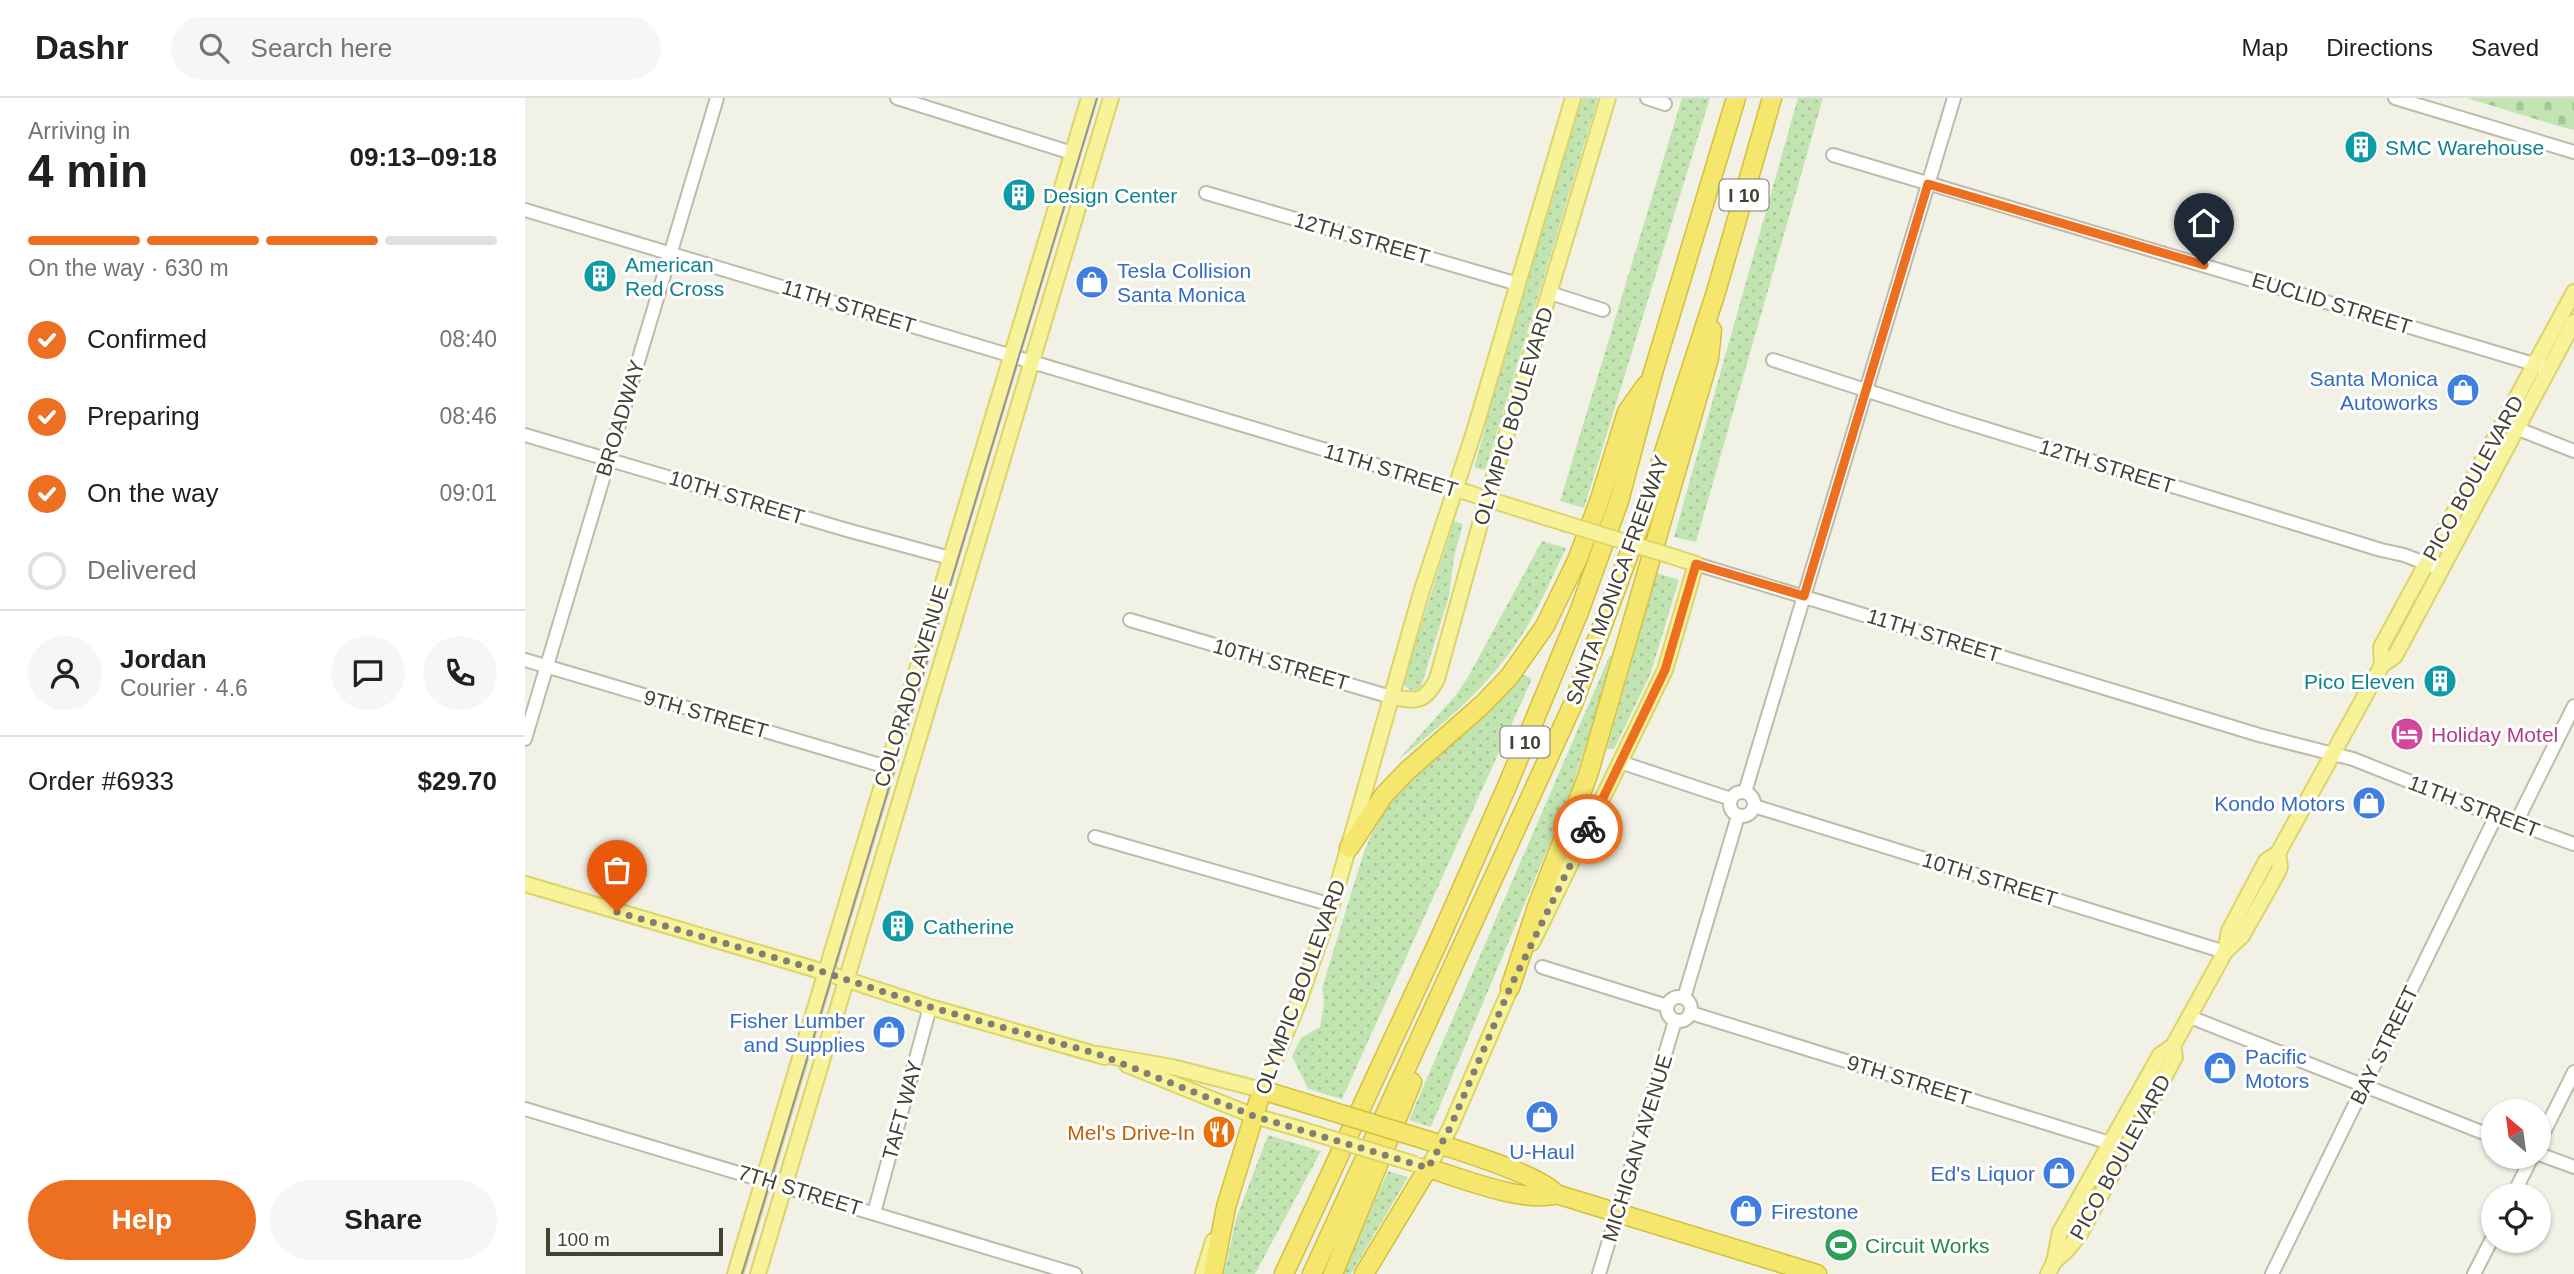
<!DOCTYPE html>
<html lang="en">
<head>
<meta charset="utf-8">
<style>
  :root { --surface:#fff; --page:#f6f6f6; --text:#202124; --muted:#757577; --line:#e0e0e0; --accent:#ed7022 }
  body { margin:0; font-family:Arial,sans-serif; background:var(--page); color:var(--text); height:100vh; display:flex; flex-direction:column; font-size:26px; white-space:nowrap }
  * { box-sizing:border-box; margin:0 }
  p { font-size:23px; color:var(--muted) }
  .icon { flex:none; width:38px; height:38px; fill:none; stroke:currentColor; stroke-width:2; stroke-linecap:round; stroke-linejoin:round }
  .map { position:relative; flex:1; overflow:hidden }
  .side { display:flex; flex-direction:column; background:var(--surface); width:525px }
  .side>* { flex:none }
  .needle { width:46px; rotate:331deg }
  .buttons { position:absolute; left:1956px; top:1001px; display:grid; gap:14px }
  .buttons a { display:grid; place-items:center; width:70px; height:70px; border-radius:50%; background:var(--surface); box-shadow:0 2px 5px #0004; font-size:35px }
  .scale { position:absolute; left:21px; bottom:18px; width:177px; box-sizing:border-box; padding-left:7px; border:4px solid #444236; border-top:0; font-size:19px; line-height:24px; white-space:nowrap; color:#444236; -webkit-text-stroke:5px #fff; paint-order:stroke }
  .pin { position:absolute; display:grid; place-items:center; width:60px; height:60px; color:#fff; margin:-72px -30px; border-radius:50% 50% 50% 0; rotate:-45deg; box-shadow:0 0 7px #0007 }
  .pin .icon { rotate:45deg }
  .courier { position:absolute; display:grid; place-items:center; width:70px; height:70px; margin:-35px; border:5px solid #ed7022; border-radius:50%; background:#fff; color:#222; box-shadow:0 2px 9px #0007 }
  .head em { font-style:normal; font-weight:800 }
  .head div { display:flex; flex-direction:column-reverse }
  .head { display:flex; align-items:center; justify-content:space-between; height:119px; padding:0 28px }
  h1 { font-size:46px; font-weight:800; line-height:52px }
  .bar { display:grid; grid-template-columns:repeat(4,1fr); gap:10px 7px; align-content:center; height:84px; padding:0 28px }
  .bar i { height:9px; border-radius:5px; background:var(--line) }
  .bar .active { background:var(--accent) }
  .bar p { grid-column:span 4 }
  .line { display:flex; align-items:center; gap:18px; padding:0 28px; border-top:2px solid var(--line) }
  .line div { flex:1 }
  .round { display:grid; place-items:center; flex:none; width:74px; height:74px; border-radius:37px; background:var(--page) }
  ol { padding:0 28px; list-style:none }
  li { display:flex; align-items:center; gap:21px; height:77px }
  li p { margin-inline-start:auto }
  li .icon { padding:7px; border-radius:50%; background:var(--accent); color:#fff; stroke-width:4 }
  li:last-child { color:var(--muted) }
  li i { width:38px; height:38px; border:4px solid var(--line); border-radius:50% }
  .button { display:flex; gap:14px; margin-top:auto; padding:14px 28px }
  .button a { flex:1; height:80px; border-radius:42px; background:var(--accent); color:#fff; font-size:28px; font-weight:800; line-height:80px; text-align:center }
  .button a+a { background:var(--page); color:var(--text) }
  header { display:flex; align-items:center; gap:42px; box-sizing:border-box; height:98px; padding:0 35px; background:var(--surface); border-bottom:2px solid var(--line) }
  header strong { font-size:33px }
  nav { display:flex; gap:38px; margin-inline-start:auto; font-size:24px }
  .search { width:490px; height:63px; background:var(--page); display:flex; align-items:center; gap:18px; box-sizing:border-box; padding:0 24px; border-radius:38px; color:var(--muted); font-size:26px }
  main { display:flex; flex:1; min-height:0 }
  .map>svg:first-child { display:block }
  .grass { fill:url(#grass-dots) }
  .cemetery { fill:url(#cemetery-stones) }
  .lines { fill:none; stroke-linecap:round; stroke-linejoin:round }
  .minor-casing { stroke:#bdbba9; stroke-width:16 }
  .major-casing { stroke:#dcd46a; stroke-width:18 }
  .highway-casing { stroke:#d4bf3e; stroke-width:21 }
  .minor { stroke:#fff; stroke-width:12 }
  .major { stroke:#f8f399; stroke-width:14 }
  .highway { stroke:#f5e76e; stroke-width:18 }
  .tram { stroke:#959595; stroke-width:2 }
  .major-bridge-casing { stroke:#dcd46a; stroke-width:18; stroke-linecap:butt }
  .highway-bridge-casing { stroke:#d4bf3e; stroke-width:21; stroke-linecap:butt }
  .major-bridge { stroke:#f8f399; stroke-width:14 }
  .highway-bridge { stroke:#f5e76e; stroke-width:18 }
  .done { stroke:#817f74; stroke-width:7; stroke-dasharray:0 12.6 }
  .route { stroke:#ed7022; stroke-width:9 }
  .labels { text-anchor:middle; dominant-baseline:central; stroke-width:6; stroke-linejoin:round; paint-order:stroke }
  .shield { fill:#fff; stroke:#7c7b72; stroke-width:2 }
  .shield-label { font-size:19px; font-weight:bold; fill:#444236 }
  .culture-label { font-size:21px; fill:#0d838f; stroke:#fff; text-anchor:start }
  .street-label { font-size:21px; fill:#444236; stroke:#fff }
  .shop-label { font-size:21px; fill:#366cbe; stroke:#fff; text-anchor:end }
  .hotel-label { font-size:21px; fill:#b23c85; stroke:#fff; text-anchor:start }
  .food-label { font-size:21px; fill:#c56008; stroke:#fff; text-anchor:end }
  .leisure-label { font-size:21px; fill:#27864d; stroke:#fff; text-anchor:start }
</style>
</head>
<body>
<header>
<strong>Dashr</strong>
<div class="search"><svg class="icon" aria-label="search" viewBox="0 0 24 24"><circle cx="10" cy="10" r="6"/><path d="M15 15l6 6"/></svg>Search here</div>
<nav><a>Map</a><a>Directions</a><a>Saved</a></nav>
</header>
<main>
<section class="side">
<div class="head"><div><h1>4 min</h1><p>Arriving in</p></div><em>09:13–09:18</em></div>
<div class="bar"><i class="active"></i><i class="active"></i><i class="active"></i><i></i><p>On the way · 630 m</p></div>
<ol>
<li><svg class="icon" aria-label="check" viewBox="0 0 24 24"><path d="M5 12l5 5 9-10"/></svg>Confirmed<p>08:40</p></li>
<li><svg class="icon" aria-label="check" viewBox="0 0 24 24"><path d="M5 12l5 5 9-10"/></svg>Preparing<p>08:46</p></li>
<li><svg class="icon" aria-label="check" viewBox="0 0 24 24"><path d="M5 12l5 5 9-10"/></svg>On the way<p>09:01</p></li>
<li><i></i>Delivered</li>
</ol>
<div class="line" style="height:126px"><a class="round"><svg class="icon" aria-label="person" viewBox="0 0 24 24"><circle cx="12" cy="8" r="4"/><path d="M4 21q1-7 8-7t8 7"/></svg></a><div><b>Jordan</b><p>Courier · 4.6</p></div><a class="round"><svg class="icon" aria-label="chat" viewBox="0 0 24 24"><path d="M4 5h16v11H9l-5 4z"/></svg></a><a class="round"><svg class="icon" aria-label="phone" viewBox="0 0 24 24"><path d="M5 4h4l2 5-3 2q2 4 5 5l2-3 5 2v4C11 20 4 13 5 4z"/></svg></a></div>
<div class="line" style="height:91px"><div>Order #6933</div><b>$29.70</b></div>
<div class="button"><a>Help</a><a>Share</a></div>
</section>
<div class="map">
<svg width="2049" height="1176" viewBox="0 0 2049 1176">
  <defs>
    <pattern id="grass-dots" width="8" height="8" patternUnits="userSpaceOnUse" patternTransform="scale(1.75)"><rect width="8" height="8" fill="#c1e4b1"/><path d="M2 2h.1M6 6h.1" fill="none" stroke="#a7c599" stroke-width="1.8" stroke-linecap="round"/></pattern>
    <pattern id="cemetery-stones" width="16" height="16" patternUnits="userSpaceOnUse" patternTransform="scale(1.75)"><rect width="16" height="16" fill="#c1e4b1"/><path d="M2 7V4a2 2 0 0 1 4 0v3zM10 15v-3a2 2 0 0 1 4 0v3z" fill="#a7c599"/></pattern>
  </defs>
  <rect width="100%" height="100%" fill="#f2f1e6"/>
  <g class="grass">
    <path d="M1055 0H1073L961 370 959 372 950 370V366L960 331 963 302Z"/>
    <path d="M1157 0H1185L1059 410 1035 403Z"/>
    <path d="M1273 0H1298L1171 444 1149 439Z"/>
    <path d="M929 423 938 426 929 459 924 498 896 589C888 594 885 593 879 587V582Z"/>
    <path d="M1017 443 1041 450C1028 477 1016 506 1000 532 968 585 920 625 872 663L931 597 943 579Z"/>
    <path d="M1132 475 1154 482 1125 577 1089 651H1082Z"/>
    <path d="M1085 557 1089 559 1043 702 906 1029 884 1022Z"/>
    <path d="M995 575 1007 581 817 1001 783 991 767 958 776 940 795 929 799 905 797 890 839 754 857 712 873 692 966 609Z"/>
    <path d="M743 1037 796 1053 730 1176H699L711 1121Z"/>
    <path d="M863 1073 883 1079 826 1176H818Z"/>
  </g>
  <path class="cemetery" d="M1942 0H2049V32L2040 30Z"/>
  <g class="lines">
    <defs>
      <g id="minor">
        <path d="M372 0 547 55"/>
        <path d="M1122 0 1140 6"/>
        <path d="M1870 0 2049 54"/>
        <path d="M1308 57 2019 269"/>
        <path d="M681 95 993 186"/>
        <path d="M0 112 931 391"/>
        <path d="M1025 195 1078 212"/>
        <path d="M1248 262 1426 320 1856 452 1879 457 1910 469"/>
        <path d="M1978 325 2049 353"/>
        <path d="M0 337 322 432 425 460"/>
        <path d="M1171 466 1734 637 1828 661 1971 718 2049 746"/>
        <path d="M605 522 866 599"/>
        <path d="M0 562 362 669"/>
        <path d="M0 641 192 0"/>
        <path d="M1095 664 1206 701"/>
        <circle cx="1217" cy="706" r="12"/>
        <path d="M1220 694 1429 0"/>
        <path d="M1229 708 1700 854"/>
        <path d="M1991 725 2049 608"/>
        <path d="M570 739 807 807"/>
        <path d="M1017 869 1142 908"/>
        <circle cx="1154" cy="911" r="12"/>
        <path d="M1159 900 1213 718"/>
        <path d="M1166 915 1601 1050"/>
        <path d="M1665 919 1969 1039"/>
        <path d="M0 1011 550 1176"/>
        <path d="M2014 1044 2049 974"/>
        <path d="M2014 1056 2049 1069"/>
        <path d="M1988 1097 2007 1059"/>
        <path d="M349 1115 405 909"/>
        <path d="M1074 1176 1150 923"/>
        <path d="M1747 1176 1971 718"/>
        <path d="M1949 1176 1969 1137"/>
      </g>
      <g id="major">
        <path d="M931 391 1042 426"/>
        <path d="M1857 567 1856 549 2049 194"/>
        <path d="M866 599C891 603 899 606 912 581L962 401 1083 0"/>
        <path d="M0 786 289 871 405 909 580 959"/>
        <path d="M1007 845 1140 572 1171 466 1143 457"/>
        <path d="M1700 854 1704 833 1741 763 1753 755 1857 567 1870 558 2049 224"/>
        <path d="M573 956 647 969 737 992 773 906 807 807 896 495 949 334 1048 0"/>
        <path d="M602 967 729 1018 772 1030"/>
        <path d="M896 1068 903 1070 925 1030 989 882"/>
        <path d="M1529 1164 1542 1152 1555 1136 1650 959 1648 948"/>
        <path d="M210 1176 564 0"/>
        <path d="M233 1176 586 0"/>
        <path d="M678 1176 688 1143"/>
        <path d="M1523 1176 1529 1164 1535 1134 1635 957 1648 948 1700 854 1717 838 1753 774 1755 769 1753 755"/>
      </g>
      <g id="highway">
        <path d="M824 750 859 697 882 673 957 607 984 579 1020 528 1053 460 1075 401 1102 314 1121 287"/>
        <path d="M985 890 1013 806 1063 677 1184 260 1187 232"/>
        <path d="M901 1042C929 1051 1014 1076 1031 1096L1292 1176"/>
        <path d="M688 1176 701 1109 737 992 783 1006"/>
        <path d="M759 1176 915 840 983 686 1054 514 1094 403 1127 278 1211 0"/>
        <path d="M787 1176 1048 606 1119 416 1191 194 1247 0"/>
        <path d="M808 1176 887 984"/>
        <path d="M839 1176 903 1070C935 1080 1001 1106 1031 1096"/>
      </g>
    </defs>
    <use href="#minor" class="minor-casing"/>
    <use href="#major" class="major-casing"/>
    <use href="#highway" class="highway-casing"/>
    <use href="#minor" class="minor"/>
    <use href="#major" class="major"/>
    <use href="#highway" class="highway"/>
    <path class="tram" d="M217 1176 572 0"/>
    <defs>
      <g id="major-bridge">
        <path d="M1042 426 1143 457"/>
        <path d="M772 1030 890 1066"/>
      </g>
      <path id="highway-bridge" d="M783 1006 901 1042"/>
    </defs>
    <use href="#major-bridge" class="major-bridge-casing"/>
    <use href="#highway-bridge" class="highway-bridge-casing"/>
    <use href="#major-bridge" class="major-bridge"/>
    <use href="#highway-bridge" class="highway-bridge"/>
  </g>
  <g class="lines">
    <path class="done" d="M92 814 289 871 405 909 573 956 729 1018 903 1070 925 1030 985 890 1063 731"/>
    <path class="route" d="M1063 731 1140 572 1171 466 1279 498 1403 86 1679 167"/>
  </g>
  <defs>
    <symbol id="building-disc" viewBox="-11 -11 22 22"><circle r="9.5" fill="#0f9aa8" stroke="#fff"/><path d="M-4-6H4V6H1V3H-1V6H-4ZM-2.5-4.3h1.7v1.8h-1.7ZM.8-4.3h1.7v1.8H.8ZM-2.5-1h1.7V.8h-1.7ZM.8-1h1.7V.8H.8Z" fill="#fff"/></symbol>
    <symbol id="shop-disc" viewBox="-11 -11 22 22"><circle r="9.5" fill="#3f7fe0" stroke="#fff"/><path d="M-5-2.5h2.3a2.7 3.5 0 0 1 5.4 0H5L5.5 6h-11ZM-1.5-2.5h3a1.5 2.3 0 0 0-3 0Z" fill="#fff"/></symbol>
    <symbol id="hotel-disc" viewBox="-11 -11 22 22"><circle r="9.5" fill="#d1479c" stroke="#fff"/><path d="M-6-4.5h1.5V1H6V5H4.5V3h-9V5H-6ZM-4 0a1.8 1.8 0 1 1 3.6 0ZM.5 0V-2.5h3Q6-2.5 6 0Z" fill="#fff"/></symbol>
    <symbol id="restaurant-disc" viewBox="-11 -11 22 22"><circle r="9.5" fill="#e8710a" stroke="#fff"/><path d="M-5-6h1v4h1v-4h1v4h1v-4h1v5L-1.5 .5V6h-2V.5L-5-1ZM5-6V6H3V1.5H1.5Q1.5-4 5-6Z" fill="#fff"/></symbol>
    <symbol id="stadium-disc" viewBox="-11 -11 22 22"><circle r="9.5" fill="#2e9e5b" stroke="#fff"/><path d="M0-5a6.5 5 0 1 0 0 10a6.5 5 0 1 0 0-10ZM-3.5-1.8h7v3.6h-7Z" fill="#fff"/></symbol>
  </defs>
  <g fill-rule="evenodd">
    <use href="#building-disc" x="1817" y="30" width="38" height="38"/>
    <use href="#building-disc" x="475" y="78" width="38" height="38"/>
    <use href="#building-disc" x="56" y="159" width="38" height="38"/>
    <use href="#shop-disc" x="548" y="165" width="38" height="38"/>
    <use href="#shop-disc" x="1919" y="273" width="38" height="38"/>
    <use href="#building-disc" x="1896" y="564" width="38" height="38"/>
    <use href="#hotel-disc" x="1863" y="617" width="38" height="38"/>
    <use href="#shop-disc" x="1825" y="686" width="38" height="38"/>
    <use href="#building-disc" x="354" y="809" width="38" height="38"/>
    <use href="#shop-disc" x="345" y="915" width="38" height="38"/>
    <use href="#shop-disc" x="1676" y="951" width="38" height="38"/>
    <use href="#shop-disc" x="998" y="1000" width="38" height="38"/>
    <use href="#restaurant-disc" x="675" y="1015" width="38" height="38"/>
    <use href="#shop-disc" x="1515" y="1056" width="38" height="38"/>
    <use href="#shop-disc" x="1202" y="1094" width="38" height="38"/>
    <use href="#stadium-disc" x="1297" y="1128" width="38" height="38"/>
  </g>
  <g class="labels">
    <g class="shield">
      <rect x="1194.5" y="81.5" width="49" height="31" rx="5"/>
      <rect x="975.5" y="628.5" width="49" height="31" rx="5"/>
    </g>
    <g class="shield-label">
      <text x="1219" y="97">I 10</text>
      <text x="1000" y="644">I 10</text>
    </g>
    <g class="culture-label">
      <text x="1860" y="49">SMC Warehouse</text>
      <text x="518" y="97">Design Center</text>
      <text x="100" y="166">American<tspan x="100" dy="24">Red Cross</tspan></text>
      <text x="1890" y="583" text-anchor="end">Pico Eleven</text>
      <text x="398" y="828">Catherine</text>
    </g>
    <g class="street-label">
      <text transform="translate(837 140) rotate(16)">12TH STREET</text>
      <text transform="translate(1807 205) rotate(17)">EUCLID STREET</text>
      <text transform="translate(324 208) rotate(17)">11TH STREET</text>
      <text transform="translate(988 318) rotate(-73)">OLYMPIC BOULEVARD</text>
      <text transform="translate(95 320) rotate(-73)">BROADWAY</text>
      <text transform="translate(1582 368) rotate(17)">12TH STREET</text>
      <text transform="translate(866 372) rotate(17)">11TH STREET</text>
      <text transform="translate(1948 380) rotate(-61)">PICO BOULEVARD</text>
      <text transform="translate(212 399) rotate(17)">10TH STREET</text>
      <text transform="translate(1092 482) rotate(-70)">SANTA MONICA FREEWAY</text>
      <text transform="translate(1409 537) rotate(17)">11TH STREET</text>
      <text transform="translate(756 566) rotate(16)">10TH STREET</text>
      <text transform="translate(386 588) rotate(-73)">COLORADO AVENUE</text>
      <text transform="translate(181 616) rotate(16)">9TH STREET</text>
      <text transform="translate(1949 708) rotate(21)">11TH STREET</text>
      <text transform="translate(1465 781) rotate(17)">10TH STREET</text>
      <text transform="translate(775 889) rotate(-70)">OLYMPIC BOULEVARD</text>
      <text transform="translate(1859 947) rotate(-64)">BAY STREET</text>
      <text transform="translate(1384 982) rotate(17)">9TH STREET</text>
      <text transform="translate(377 1012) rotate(-75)">TAFT WAY</text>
      <text transform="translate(1112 1050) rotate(-73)">MICHIGAN AVENUE</text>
      <text transform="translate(1595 1059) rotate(-61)">PICO BOULEVARD</text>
      <text transform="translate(275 1092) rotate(17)">7TH STREET</text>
    </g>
    <g class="shop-label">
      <text x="592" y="172" text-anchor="start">Tesla Collision<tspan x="592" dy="24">Santa Monica</tspan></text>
      <text x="1913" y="280">Santa Monica<tspan x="1913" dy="24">Autoworks</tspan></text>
      <text x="1820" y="705">Kondo Motors</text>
      <text x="340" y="922">Fisher Lumber<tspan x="340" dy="24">and Supplies</tspan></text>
      <text x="1720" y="958" text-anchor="start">Pacific<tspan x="1720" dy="24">Motors</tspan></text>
      <text x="1017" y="1053" text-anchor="middle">U-Haul</text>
      <text x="1510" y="1075">Ed's Liquor</text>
      <text x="1246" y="1113" text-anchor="start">Firestone</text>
    </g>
    <g class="hotel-label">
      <text x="1906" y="636">Holiday Motel</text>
    </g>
    <g class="food-label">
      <text x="670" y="1034">Mel's Drive-In</text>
    </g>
    <g class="leisure-label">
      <text x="1340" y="1147">Circuit Works</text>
    </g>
  </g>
</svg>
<div class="buttons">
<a><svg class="needle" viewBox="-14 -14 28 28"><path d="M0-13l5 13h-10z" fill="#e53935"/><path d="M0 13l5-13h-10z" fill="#757577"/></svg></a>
<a><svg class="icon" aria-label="locate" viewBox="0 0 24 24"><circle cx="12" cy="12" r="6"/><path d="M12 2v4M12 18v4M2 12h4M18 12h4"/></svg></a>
</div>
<div class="scale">100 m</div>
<div class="pin" style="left:92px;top:814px;background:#ea580c"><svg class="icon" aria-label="bag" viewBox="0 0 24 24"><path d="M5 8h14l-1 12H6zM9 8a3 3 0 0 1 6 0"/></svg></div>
<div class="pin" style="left:1679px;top:167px;background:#1f2937"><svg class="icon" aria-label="home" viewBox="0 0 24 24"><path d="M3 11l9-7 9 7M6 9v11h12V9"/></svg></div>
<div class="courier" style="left:1063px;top:731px"><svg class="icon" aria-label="bike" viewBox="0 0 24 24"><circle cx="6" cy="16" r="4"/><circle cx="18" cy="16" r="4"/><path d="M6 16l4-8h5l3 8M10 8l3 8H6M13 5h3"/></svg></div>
</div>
</main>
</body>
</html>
